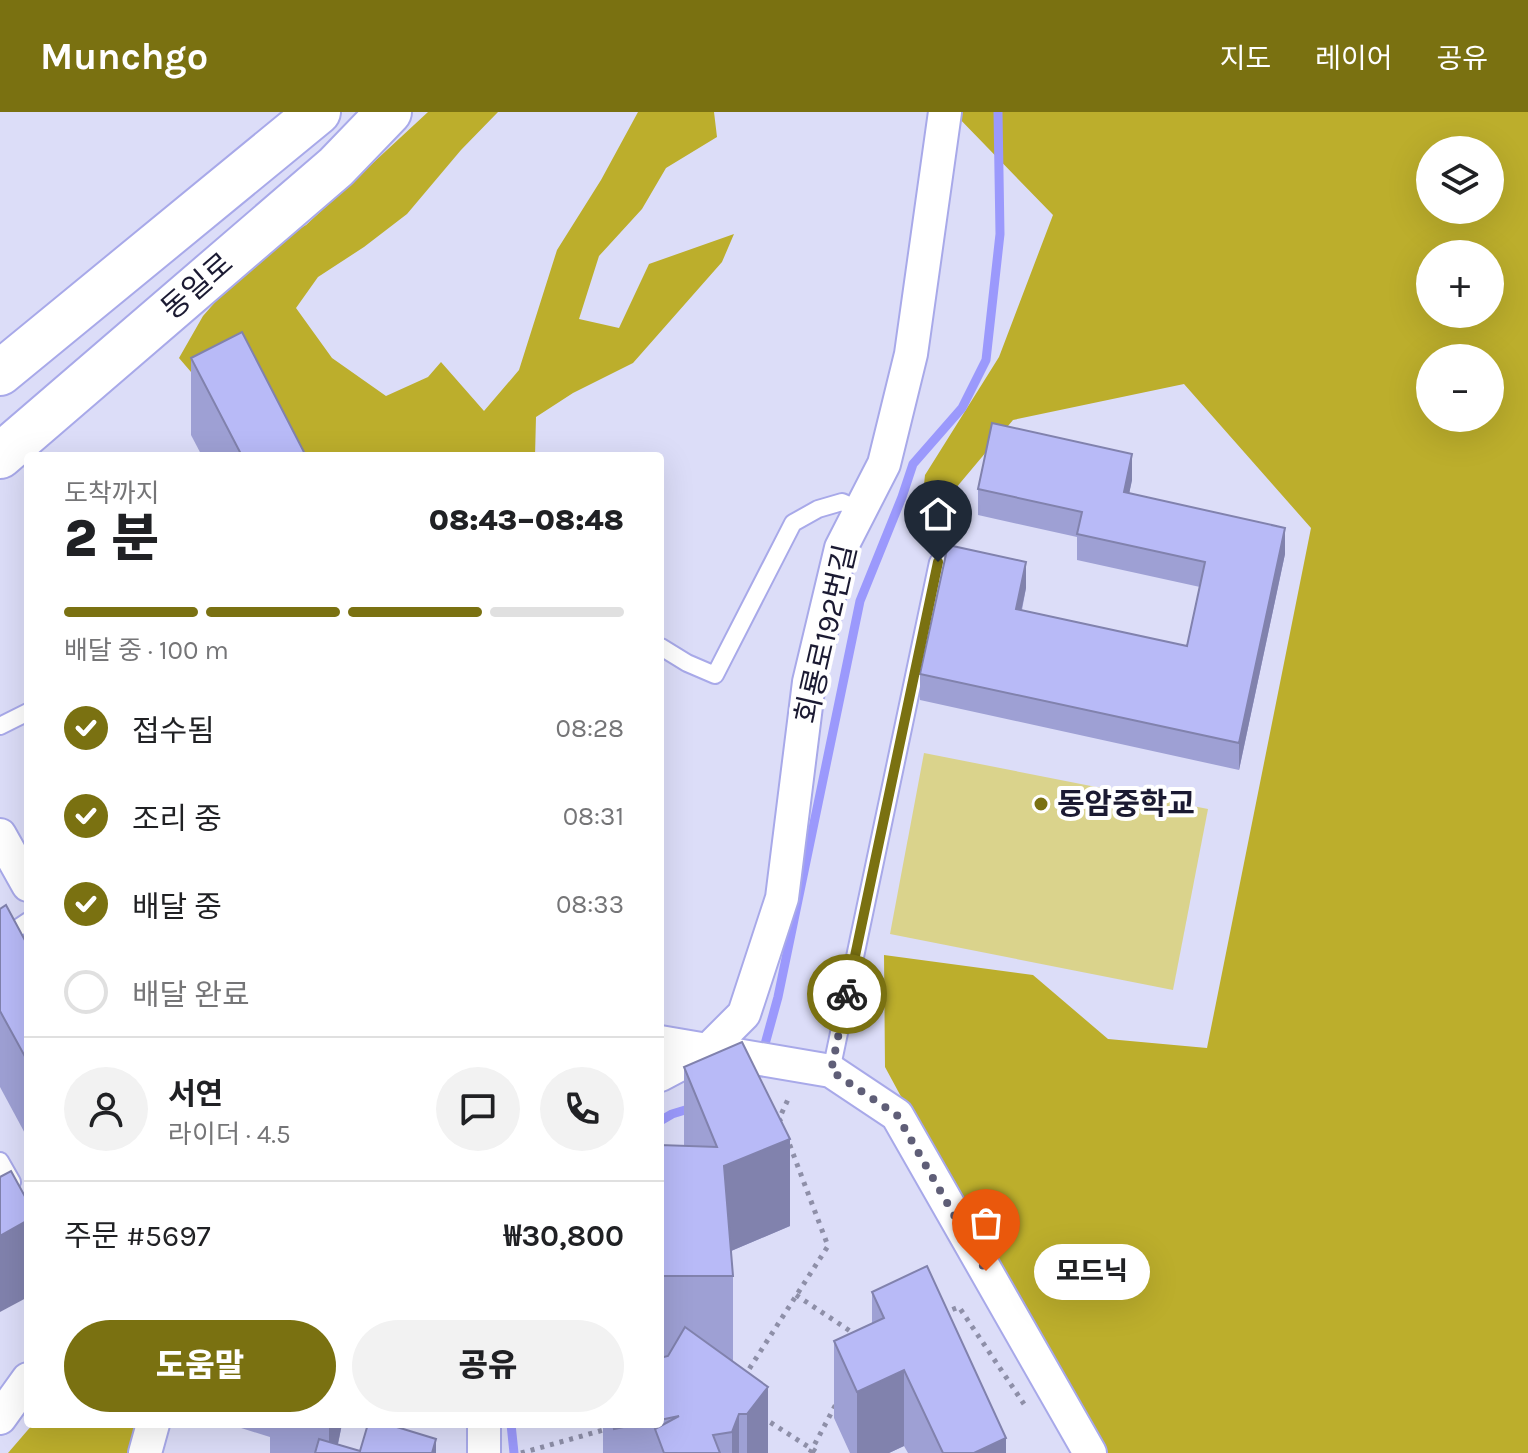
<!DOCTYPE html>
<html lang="ko">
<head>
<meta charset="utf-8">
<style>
  :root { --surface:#fff; --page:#f2f2f2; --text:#202124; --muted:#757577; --line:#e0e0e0; --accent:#7a7111 }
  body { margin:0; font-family:Karla,"Noto Sans KR",sans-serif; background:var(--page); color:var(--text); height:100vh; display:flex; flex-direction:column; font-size:30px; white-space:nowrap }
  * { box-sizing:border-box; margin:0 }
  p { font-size:26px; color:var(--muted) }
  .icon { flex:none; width:44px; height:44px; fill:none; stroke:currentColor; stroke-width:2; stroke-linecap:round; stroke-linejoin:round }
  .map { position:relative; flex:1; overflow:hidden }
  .side { position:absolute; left:24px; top:340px; width:640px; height:976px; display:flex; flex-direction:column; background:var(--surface); border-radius:8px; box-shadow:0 8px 32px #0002 }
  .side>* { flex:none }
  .fabs { position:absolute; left:1416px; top:24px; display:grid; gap:16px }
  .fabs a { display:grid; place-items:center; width:88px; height:88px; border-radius:50%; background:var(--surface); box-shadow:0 8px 32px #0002; font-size:40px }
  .pin { position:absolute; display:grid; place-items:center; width:68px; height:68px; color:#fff; margin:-82px -34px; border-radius:50% 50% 50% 0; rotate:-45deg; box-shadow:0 0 8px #0007 }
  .pin .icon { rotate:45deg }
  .courier { position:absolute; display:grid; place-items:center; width:80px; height:80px; margin:-40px; border:6px solid #7a7111; border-radius:50%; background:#fff; color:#222; box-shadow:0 2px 10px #0007 }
  .bubble { position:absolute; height:56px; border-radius:28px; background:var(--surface); box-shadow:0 8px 32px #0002; font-size:26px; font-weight:800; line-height:56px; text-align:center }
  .head em { font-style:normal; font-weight:800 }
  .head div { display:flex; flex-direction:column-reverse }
  .head { display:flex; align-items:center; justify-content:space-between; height:136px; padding:0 40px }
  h1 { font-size:52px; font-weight:800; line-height:60px }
  .bar { display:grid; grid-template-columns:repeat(4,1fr); gap:12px 8px; align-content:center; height:96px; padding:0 40px }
  .bar i { height:10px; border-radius:6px; background:var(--line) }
  .bar .on { background:var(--accent) }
  .bar p { grid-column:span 4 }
  .line { display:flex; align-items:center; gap:20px; padding:0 40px; border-top:2px solid var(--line) }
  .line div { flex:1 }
  .round { display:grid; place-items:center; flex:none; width:84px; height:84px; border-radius:42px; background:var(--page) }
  ol { padding:0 40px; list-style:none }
  li { display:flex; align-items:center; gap:24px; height:88px }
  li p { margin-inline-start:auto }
  li .icon { padding:8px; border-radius:50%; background:var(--accent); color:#fff; stroke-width:4 }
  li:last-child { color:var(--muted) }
  li i { width:44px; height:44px; border:4px solid var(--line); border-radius:50% }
  .button { display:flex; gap:16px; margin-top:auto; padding:16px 40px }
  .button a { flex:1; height:92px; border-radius:48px; background:var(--accent); color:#fff; font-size:32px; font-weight:800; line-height:92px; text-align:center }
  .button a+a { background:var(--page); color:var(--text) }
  header { display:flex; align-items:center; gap:48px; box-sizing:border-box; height:112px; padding:0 40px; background:var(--accent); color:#fff }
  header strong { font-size:38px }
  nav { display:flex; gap:44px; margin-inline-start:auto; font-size:28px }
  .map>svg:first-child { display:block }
  .green { fill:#dad38c }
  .forest { fill:#bcae2c; fill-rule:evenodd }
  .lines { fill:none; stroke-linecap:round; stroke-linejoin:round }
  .stream { stroke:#9b99fc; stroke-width:9 }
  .lane-casing { stroke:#a8a9e9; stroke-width:20 }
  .street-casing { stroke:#a8a9e9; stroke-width:36 }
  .secondary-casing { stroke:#a8a9e9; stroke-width:48 }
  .path { stroke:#8e8fa8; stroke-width:5; stroke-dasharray:4 6; stroke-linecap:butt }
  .lane { stroke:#fff; stroke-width:16 }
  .street { stroke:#fff; stroke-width:32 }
  .secondary { stroke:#fff; stroke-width:44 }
  .wall { fill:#9ea0d4 }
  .shaded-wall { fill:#8182ad }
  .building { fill:#b8baf7; stroke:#8182ad; stroke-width:2 }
  .done { stroke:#5f5e77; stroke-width:8; stroke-dasharray:0 14.4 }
  .route { stroke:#7a7111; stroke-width:10 }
  .poi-dot { fill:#7a7111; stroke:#fff; stroke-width:3 }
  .labels { text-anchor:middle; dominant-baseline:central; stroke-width:8; stroke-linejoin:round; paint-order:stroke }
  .street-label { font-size:30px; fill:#1b1a32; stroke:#fff }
  .poi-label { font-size:30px; font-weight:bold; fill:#1b1a32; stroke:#fff; text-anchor:start }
</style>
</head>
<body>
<header>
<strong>Munchgo</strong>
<nav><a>지도</a><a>레이어</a><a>공유</a></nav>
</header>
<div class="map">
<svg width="1528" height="1341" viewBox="0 0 1528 1341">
  <rect width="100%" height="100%" fill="#dcddf8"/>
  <path class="green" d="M924 641 1208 697 1173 878 890 822Z"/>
  <g class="forest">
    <path d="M428 0H498L461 38 407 102 364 135 318 165 296 196 332 246 386 284 428 265 441 250 484 299 519 258 557 138 601 68 638 0H714L717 25 666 56 642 97 599 144 579 207 619 216 649 152 734 122 722 150 633 251 573 281 536 305 535 344H291L209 281 179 246 203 204 258 141 306 113Z"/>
    <path d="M953 0H1528V1341H1094L885 955 884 843 1033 863 1108 927 1207 936 1311 416 1184 272 1013 308 919 420 925 363 999 245 1053 103ZM1430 38H1490V98H1430ZM1430 142H1490V202H1430ZM1430 246H1490V306H1430Z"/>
    <path d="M33 1312H143L131 1341H8Z"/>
  </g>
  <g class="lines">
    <g class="stream">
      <path d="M762 943 778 885 860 489 902 385 913 352 962 296 986 248 1000 122 998 0"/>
      <path d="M660 1009 672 1002 695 995"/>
      <path d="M511 1312 514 1341"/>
    </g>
    <defs>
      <g id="lane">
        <path d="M661 535 687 551 715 563 793 411 818 397 842 390 860 398"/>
        <path d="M0 614 28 600"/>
        <path d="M0 828 28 809"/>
        <path d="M831 959 938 450"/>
        <path d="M0 1049 12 1070 0 1077"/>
      </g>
      <g id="street">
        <path d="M0 723 28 773"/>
        <path d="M660 930 831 959 897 1003 1090 1341"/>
        <path d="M660 963 709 937 744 902 782 786 809 570 841 436 884 352 911 242 945 0"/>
        <path d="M0 1306 28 1267"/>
        <path d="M484 1312V1341"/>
        <path d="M145 1341 153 1312"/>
      </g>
      <g id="secondary">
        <path d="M0 261 318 0"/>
        <path d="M0 344 336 55 389 0"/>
      </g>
    </defs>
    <use href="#lane" class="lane-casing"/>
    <use href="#street" class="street-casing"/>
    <use href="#secondary" class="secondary-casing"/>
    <g class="path">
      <path d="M781 1010 779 1007 790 983"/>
      <path d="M796 1183 856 1223"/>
      <path d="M943 1201 959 1195 1024 1292"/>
      <path d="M744 1265 828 1134 789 1031"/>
      <path d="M762 1305 818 1341"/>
      <path d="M521 1341 607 1317"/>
      <path d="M810 1341 836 1292"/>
    </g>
    <use href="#lane" class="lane"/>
    <use href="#street" class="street"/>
    <use href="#secondary" class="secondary"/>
  </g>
  <g class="wall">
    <path d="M191 246 306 344H202L191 323Z"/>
    <path d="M1132 368 1129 381 1285 442 1239 658 920 588V562L1026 476 1022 498 1187 534 1200 475 1077 448V425L978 403V377Z"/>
    <path d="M0 797 28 834V1027L0 975Z"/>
    <path d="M684 955 790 1114 731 1139 733 1164V1250L768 1341H603V1312H660V1033L684 1034Z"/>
    <path d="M872 1180 1006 1341H908L904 1334 889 1341H850L834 1306V1229L872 1212Z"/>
    <path d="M238 1312H342L338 1332 360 1339 436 1341H270V1325L238 1315Z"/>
  </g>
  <g class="shaded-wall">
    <path d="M1132 342V368L1124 407V380Z"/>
    <path d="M1285 416V442L1239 658V631Z"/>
    <path d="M1026 450V476L1016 523V497Z"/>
    <path d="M790 1027V1114L724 1142V1054Z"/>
    <path d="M28 1108V1185L0 1200V1124Z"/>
    <path d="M904 1258V1334L889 1341H857V1280Z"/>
    <path d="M768 1275V1341H747V1302Z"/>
    <path d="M739 1302V1341H732V1320Z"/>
    <path d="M329 1312H342L336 1341H329Z"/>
    <path d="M1006 1326V1341H974Z"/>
    <path d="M436 1327V1341H432Z"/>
  </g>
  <g class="building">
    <path d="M242 220 306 344H242L191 246Z"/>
    <path d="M992 311 1132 342 1124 380 1285 416 1239 631 920 562 948 433 1026 450 1016 497 1187 534 1205 450 1077 422 1082 400 978 377Z"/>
    <path d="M6 793 28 834V950L0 899V797Z"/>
    <path d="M742 930 790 1027 724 1054 733 1164H660V1033L717 1035 684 955Z"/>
    <path d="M11 1059 28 1090V1108L0 1124V1065Z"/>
    <path d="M927 1154 1006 1326 974 1341H943L904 1258 857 1280 834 1229 884 1206 872 1180Z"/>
    <path d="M685 1215 768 1275 747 1302H739L732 1320 713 1323 720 1341H664L655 1317 679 1304 660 1308V1246L668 1244Z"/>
    <path d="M368 1312H387L436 1327 432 1341H315L319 1327 360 1339Z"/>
    <path d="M613 1312H638L614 1317Z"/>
  </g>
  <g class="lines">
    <path class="done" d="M847 882 831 959 897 1003 986 1159"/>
    <path class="route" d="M847 882 938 450"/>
  </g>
  <circle class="poi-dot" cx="1041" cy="692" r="8"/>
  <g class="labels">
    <g class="street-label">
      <text transform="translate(197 174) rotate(-41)">동일로</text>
      <text transform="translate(826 522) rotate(-77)">회룡로192번길</text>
    </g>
    <g class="poi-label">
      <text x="1057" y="692">동암중학교</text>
    </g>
  </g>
</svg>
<div class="fabs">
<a><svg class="icon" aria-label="layers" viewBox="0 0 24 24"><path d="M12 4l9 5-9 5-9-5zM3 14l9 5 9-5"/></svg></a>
<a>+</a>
<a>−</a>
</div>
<div class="pin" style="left:986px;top:1159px;background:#ea580c"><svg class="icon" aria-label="bag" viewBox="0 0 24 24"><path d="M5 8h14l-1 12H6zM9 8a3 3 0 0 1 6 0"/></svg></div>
<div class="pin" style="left:938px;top:450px;background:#1f2937"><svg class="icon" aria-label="home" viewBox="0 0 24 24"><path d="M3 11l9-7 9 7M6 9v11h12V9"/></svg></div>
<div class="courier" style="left:847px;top:882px"><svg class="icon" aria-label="bike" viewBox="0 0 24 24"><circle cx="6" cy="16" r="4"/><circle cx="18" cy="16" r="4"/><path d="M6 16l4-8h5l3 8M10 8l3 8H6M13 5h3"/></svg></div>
<div class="bubble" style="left:1034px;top:1132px;width:116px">모드닉</div>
<section class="side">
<div class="head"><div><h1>2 분</h1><p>도착까지</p></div><em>08:43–08:48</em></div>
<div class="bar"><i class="on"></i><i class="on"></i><i class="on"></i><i></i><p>배달 중 · 100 m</p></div>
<ol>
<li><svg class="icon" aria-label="check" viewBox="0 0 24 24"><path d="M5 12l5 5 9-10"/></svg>접수됨<p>08:28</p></li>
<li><svg class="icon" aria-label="check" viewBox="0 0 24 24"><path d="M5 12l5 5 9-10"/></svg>조리 중<p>08:31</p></li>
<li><svg class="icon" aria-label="check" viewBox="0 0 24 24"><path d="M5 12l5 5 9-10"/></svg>배달 중<p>08:33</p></li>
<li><i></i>배달 완료</li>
</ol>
<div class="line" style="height:144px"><a class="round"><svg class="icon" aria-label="person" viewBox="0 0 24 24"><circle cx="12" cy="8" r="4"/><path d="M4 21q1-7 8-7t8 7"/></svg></a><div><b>서연</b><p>라이더 · 4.5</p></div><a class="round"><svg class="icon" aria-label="chat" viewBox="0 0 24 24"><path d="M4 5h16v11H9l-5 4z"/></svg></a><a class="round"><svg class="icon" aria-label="phone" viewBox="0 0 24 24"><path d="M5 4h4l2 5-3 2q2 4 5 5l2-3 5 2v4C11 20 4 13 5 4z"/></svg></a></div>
<div class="line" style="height:104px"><div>주문 #5697</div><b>₩30,800</b></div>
<div class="button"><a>도움말</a><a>공유</a></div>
</section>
</div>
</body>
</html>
